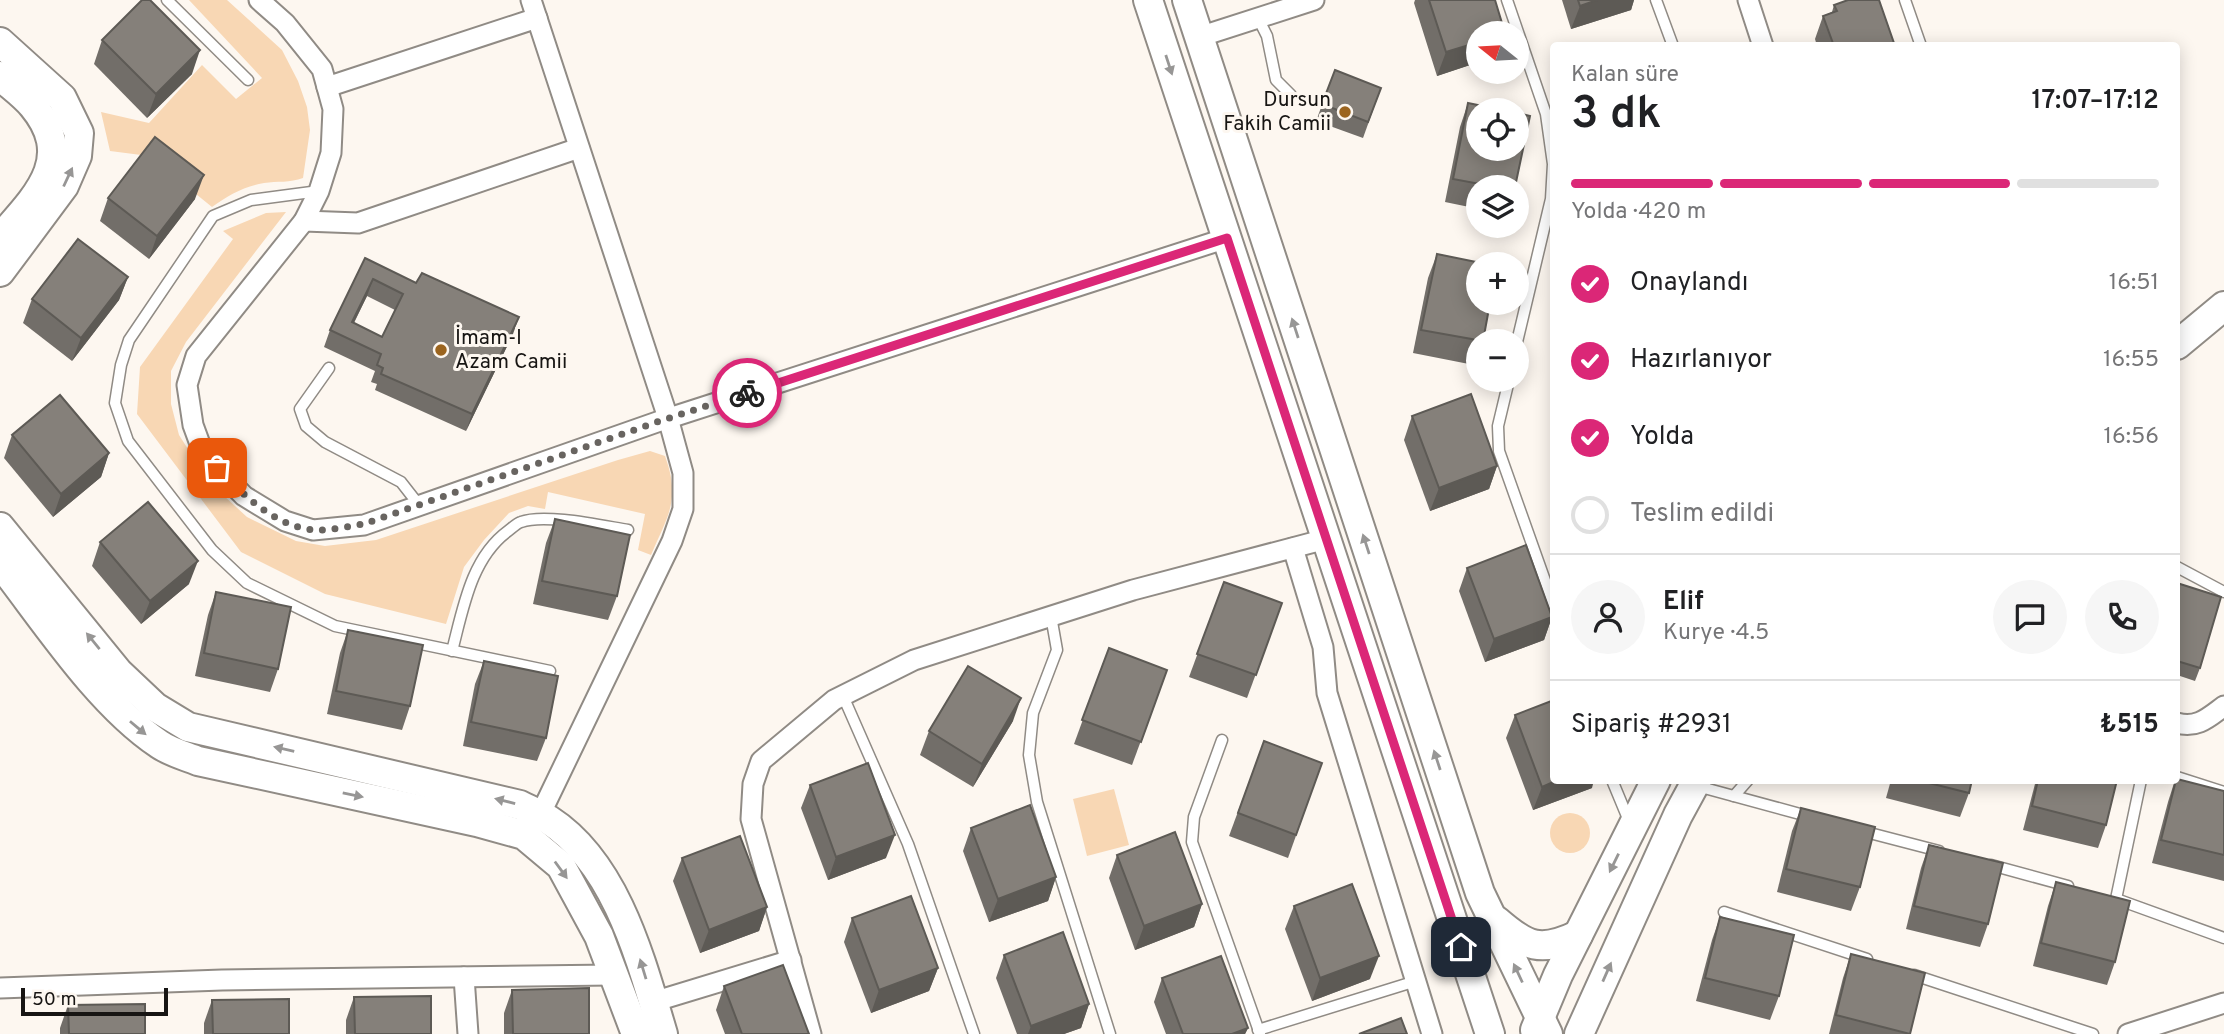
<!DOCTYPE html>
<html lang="tr">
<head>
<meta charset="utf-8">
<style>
  :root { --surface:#fff; --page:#f6f6f6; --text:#202124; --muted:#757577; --line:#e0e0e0; --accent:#db2777 }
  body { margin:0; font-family:Overpass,sans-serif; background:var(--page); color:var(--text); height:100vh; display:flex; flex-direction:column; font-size:26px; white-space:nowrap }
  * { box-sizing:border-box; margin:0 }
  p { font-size:23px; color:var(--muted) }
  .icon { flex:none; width:38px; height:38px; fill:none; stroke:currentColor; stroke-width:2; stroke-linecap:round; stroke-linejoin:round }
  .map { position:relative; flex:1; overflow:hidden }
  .side { position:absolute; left:1550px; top:42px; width:630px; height:742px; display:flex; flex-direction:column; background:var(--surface); border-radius:7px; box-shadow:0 4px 18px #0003 }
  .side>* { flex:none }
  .needle { width:46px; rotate:288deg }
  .buttons { position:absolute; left:1466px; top:21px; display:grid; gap:14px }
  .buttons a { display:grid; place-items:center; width:63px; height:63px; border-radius:50%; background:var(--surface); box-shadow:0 4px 18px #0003; font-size:35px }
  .scale { position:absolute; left:21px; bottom:18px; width:147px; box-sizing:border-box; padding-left:7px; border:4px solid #171513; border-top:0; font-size:19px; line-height:24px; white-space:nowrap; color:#171513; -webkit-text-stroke:5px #fdf7f0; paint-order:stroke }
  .pin { position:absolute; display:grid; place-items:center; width:60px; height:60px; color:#fff; margin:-30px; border-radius:14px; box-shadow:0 4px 10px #0006 }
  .courier { position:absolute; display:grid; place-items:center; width:70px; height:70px; margin:-35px; border:5px solid #db2777; border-radius:50%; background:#fff; color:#222; box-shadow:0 2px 9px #0007 }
  .overview em { font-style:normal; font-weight:600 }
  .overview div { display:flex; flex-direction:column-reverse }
  .overview { display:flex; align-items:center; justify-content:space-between; height:119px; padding:0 21px }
  h1 { font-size:46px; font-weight:600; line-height:52px }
  .bar { display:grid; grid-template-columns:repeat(4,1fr); gap:10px 7px; align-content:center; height:84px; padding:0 21px }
  .bar i { height:9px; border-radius:5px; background:var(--line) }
  .bar .current { background:var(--accent) }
  .bar p { grid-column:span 4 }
  .line { display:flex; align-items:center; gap:18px; padding:0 21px; border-top:2px solid var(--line) }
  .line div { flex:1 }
  .round { display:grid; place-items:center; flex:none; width:74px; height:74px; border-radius:37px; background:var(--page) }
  ol { padding:0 21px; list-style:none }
  li { display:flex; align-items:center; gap:21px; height:77px }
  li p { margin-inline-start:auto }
  li .icon { padding:7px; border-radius:50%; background:var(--accent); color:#fff; stroke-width:4 }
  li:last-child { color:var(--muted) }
  li i { width:38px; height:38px; border:4px solid var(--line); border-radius:50% }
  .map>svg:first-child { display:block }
  .green { fill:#f8d7b4 }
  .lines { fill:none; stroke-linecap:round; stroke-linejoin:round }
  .lane-casing { stroke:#908b85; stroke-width:13 }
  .street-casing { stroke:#908b85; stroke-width:23 }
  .secondary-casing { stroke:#908b85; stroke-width:32 }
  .lane { stroke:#fff; stroke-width:10 }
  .street { stroke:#fff; stroke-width:19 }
  .secondary { stroke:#fff; stroke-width:28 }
  .wall { fill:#726e69; fill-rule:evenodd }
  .shaded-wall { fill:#5d5a55 }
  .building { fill:#85807a; stroke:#5d5a55; stroke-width:2; fill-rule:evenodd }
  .oneway { fill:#979695 }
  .done { stroke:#686460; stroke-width:7; stroke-dasharray:0 12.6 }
  .route { stroke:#db2777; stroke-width:9 }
  .poi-dot { fill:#9b641e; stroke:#fdf7f0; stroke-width:2.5 }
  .labels { text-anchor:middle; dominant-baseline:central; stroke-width:6; stroke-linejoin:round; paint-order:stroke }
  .poi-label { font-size:21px; fill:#171513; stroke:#fdf7f0; text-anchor:end }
</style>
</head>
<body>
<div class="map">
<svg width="2224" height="1034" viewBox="0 0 2224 1034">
  <rect width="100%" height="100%" fill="#fdf7f0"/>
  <g class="green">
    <path d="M189 0H227L282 50 298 81 307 107 310 130 303 178C290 183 277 181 264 183 243 187 229 195 212 207L149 156 110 151 101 112 149 123 202 65 236 99 262 78Z"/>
    <path d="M286 212 186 342 171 371V404L179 435 195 460 223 495 247 517 296 541 325 546 376 540 618 460 650 451 665 456C681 500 668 515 651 555L638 550 645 514 548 492 545 509 528 506 509 513 484 540 464 567 446 624 325 594 241 552 137 414 140 367 233 239 223 231 266 213Z"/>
    <path d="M1114 789 1129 845 1087 856 1073 799Z"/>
    <circle cx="1570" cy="833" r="20"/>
  </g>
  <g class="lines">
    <defs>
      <g id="lane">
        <path d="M167 0 248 80"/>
        <path d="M1507 0 1546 114 1553 164 1551 199 1517 342"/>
        <path d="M1656 0 1673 46"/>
        <path d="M1905 0 1921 46"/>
        <path d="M1258 18 1267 36 1276 80 1291 95"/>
        <path d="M319 191 251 200 213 216 129 340 121 365 115 403 128 441 212 550 247 583 335 626 550 671"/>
        <path d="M329 368 300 409 306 426 325 442 401 482 419 505"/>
        <path d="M1509 380 1498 426 1499 451 1554 606"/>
        <path d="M2177 567 2224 592"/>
        <path d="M1051 616 1057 650 1033 713 1029 755 1037 802 1110 1034"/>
        <path d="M452 651C463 609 471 558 508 531 512 528 517 523 521 522 544 513 603 526 628 530"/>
        <path d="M843 696 908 844 974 1034"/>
        <path d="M1222 740 1194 817 1192 842 1260 1034"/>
        <path d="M2177 777 2224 792"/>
        <path d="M1612 780 1629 821"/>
        <path d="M1697 786 1811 817"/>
        <path d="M1734 796 1748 780"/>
        <path d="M1862 831 1939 851"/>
        <path d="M1991 865 2068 886"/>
        <path d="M2116 899 2141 780"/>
        <path d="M2119 900 2224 938"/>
        <path d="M1724 912 1867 959"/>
        <path d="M1914 975 2093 1034"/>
        <path d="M1258 1030 1416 981"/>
      </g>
      <g id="street">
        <path d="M259 0 285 23 322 69 333 109 331 153 319 191 304 221 196 356 187 385 193 425 204 455 244 496 285 521 313 530 364 525 660 421 1227 238"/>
        <path d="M531 0 668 418 683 473V509L672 541 540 815"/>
        <path d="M1748 0 1763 46"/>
        <path d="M1199 37 1314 0"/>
        <path d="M327 87 537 18"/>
        <path d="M304 221 358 223 579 148"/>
        <path d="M1293 548 1323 647 1327 693 1432 1034"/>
        <path d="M2177 723C2197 729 2209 717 2224 706"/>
        <path d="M464 977 468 1034"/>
        <path d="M0 988 222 980 613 975"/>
        <path d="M653 1002 791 960"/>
        <path d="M811 1034 751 819 753 784 761 761 834 700 914 660 1133 590 1326 539"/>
        <path d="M2128 1034 2224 1003"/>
      </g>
      <g id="secondary">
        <path d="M1148 0 1490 1034"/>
        <path d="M1187 0 1480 893 1548 1034"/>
        <path d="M0 42 62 98 79 133 77 156 64 186 0 272"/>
        <path d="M0 76C11 86 24 95 33 106 77 159 36 197 0 238"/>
        <path d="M2177 345 2224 306"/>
        <path d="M0 527 119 673 155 707 188 727 520 805C530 810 540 814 549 820 617 864 641 961 663 1034"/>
        <path d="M0 563C46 622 98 703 159 744 170 752 186 756 198 761L477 822 524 835 561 866 599 936 636 1034"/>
        <path d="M1497 921C1527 947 1540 953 1578 935"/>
        <path d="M1535 1030 1558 975 1656 780"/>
        <path d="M1579 1034 1678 815 1697 780"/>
      </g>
    </defs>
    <use href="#lane" class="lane-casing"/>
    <use href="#street" class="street-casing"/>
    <use href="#secondary" class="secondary-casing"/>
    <use href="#lane" class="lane"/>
    <use href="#street" class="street"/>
    <use href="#secondary" class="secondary"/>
  </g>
  <g class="wall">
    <path d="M1415 0H1495L1479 33V62L1437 76 1414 3Z"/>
    <path d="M1562 0H1634L1631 10 1571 29Z"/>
    <path d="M1834 5 1895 46H1817L1815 39 1823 16 1832 12Z"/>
    <path d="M102 40 192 74 147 118 94 64Z"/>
    <path d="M1335 70 1381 88 1363 138 1316 121Z"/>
    <path d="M1468 103 1515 187H1479V209L1445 202 1460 127Z"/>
    <path d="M108 198 195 199 149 259 100 221Z"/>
    <path d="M1437 254 1479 341V352L1474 365 1413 353 1428 278Z"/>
    <path d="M365 258 513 334 466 431 375 390 377 384 371 382 375 371 324 347 330 330ZM367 296 395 310 382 337 354 323Z"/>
    <path d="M128 277 119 300 72 361 23 323 32 299Z"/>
    <path d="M1412 416 1497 466 1489 489 1430 511 1404 440Z"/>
    <path d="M12 435 109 453 101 477 53 517 4 458Z"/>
    <path d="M555 519 617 596 608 620 533 604 546 543Z"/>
    <path d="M100 542 189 584 141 624 92 566Z"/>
    <path d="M1467 568 1552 617 1544 640 1485 662 1459 591Z"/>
    <path d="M1224 582 1282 603 1247 698 1189 677Z"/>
    <path d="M2177 583 2200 668 2195 681 2177 675Z"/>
    <path d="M216 592 278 669 270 692 195 676 208 615Z"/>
    <path d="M348 630 410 706 402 730 327 714 340 653Z"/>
    <path d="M1109 648 1167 670 1132 765 1074 744Z"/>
    <path d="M484 661 546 738 537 761 463 746 475 684Z"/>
    <path d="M1515 715 1592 788 1533 810 1506 738Z"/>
    <path d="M1013 721 973 787 920 755 929 731Z"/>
    <path d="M1264 741 1322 763 1288 858 1229 836Z"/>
    <path d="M1891 780H1972L1969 793 1960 817 1886 798Z"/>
    <path d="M2036 780H2117L2106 825 2098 848 2023 830Z"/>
    <path d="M2175 780 2224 791V881L2152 863 2168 802Z"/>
    <path d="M810 785 886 858 828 880 801 808Z"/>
    <path d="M1801 808 1860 887 1851 911 1777 892 1792 831Z"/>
    <path d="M971 828 1056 877 1048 901 989 922 963 851Z"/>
    <path d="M1929 845 1988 924 1980 947 1906 929 1921 868Z"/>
    <path d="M1117 855 1202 904 1194 927 1135 950 1109 878Z"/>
    <path d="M682 858 767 907 759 931 700 953 673 881Z"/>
    <path d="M2056 882 2115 962 2107 985 2033 966 2048 906Z"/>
    <path d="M1294 906 1370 979 1312 1001 1285 929Z"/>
    <path d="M1720 917 1779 996 1770 1020 1696 1001 1712 940Z"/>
    <path d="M852 918 938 968 929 991 871 1013 844 942Z"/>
    <path d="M1851 954 1910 1034H1829L1843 978Z"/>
    <path d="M1004 955 1089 1004 1081 1028 1064 1034H1017L996 978Z"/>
    <path d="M1162 978 1248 1028 1245 1034H1166L1154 1002Z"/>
    <path d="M724 986 809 1034H725L716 1010Z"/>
    <path d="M512 990 589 1034H504V1013Z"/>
    <path d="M354 997 431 1034H346V1020Z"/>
    <path d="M212 1000 289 1034H204V1023Z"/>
    <path d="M68 1005 145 1034H60V1028Z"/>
  </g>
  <g class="shaded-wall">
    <path d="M1597 0H1634L1631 10 1571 29 1580 6Z"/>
    <path d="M1479 42V62L1437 76 1446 52Z"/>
    <path d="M200 50 192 74 147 118 156 94Z"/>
    <path d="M204 175 195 199 149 259 157 236Z"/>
    <path d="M128 277 119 300 72 361 81 338Z"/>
    <path d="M373 279 367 296 346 338 352 322Z"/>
    <path d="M519 317 513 334 466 431 472 414Z"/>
    <path d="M109 453 101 477 53 517 61 494Z"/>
    <path d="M1497 466 1489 489 1430 511 1439 488Z"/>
    <path d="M198 561 189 584 141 624 150 601Z"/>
    <path d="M1552 617 1544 640 1485 662 1494 639Z"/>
    <path d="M1021 698 1013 721 973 787 982 764Z"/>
    <path d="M1558 780H1594L1592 788 1533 810 1542 787Z"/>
    <path d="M895 835 886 858 828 880 836 857Z"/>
    <path d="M1056 877 1048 901 989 922 998 899Z"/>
    <path d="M1202 904 1194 927 1135 950 1144 926Z"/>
    <path d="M767 907 759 931 700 953 709 930Z"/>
    <path d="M1379 956 1370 979 1312 1001 1320 978Z"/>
    <path d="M938 968 929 991 871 1013 879 990Z"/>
    <path d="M1089 1004 1081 1028 1064 1034H1028L1031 1026Z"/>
    <path d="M1248 1028 1245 1034H1232Z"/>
  </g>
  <g class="building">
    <path d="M142 0H150L200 50 156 94 102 40Z"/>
    <path d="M1429 0H1495L1505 33H1479V42L1446 52Z"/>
    <path d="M1578 0H1597L1580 6Z"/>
    <path d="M1848 0H1879L1895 46H1834L1823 16 1837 11 1834 5Z"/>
    <path d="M1335 70 1381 88 1368 122 1322 104Z"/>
    <path d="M1468 103 1502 110H1479V149H1517V113L1530 116 1515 187H1496L1453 179Z"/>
    <path d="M155 137 204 175 157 236 108 198Z"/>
    <path d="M78 239 128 277 81 338 32 299Z"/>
    <path d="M1437 254 1486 264H1479V303H1490L1483 341 1421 330Z"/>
    <path d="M365 258 416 283 422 273 519 317 472 414 381 374 383 368 377 365 381 354 330 330ZM373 279 403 294 382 337 352 322Z"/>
    <path d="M1471 394 1497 466 1439 488 1412 416Z"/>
    <path d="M60 395 109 453 61 494 12 435Z"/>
    <path d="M148 502 198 561 150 601 100 542Z"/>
    <path d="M555 519 630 535 617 596 542 581Z"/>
    <path d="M1526 545 1552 617 1494 639 1467 568Z"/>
    <path d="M1224 582 1282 603 1256 675 1197 654Z"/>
    <path d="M2177 583 2221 597 2200 668 2177 661Z"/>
    <path d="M216 592 291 607 278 669 204 653Z"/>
    <path d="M348 630 423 645 410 706 336 691Z"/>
    <path d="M1109 648 1167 670 1141 742 1082 720Z"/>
    <path d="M484 661 558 676 546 738 471 722Z"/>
    <path d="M968 666 1021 698 982 764 929 731Z"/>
    <path d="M1554 700V780H1558L1542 787 1515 715Z"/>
    <path d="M1264 741 1322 763 1296 835 1238 813Z"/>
    <path d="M868 763 895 835 836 857 810 785Z"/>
    <path d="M2177 779 2224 791V855L2161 840 2176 780H2177Z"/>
    <path d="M1917 780H1972L1969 793Z"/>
    <path d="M2038 780H2117L2106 825 2032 806Z"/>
    <path d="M1030 805 1056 877 998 899 971 828Z"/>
    <path d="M1801 808 1875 827 1860 887 1786 869Z"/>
    <path d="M1175 832 1202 904 1144 926 1117 855Z"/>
    <path d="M740 836 767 907 709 930 682 858Z"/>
    <path d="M1929 845 2003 863 1988 924 1914 906Z"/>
    <path d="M2056 882 2130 901 2115 962 2041 943Z"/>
    <path d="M1352 884 1379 956 1320 978 1294 906Z"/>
    <path d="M911 896 938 968 879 990 852 918Z"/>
    <path d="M1720 917 1794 935 1779 996 1705 978Z"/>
    <path d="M1063 932 1089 1004 1031 1026 1004 955Z"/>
    <path d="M1851 954 1925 973 1910 1034 1836 1015Z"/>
    <path d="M1221 956 1248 1028 1232 1034H1183L1162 978Z"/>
    <path d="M783 965 809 1034H742L724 986Z"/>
    <path d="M589 988V1034H513L512 990Z"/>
    <path d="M431 996V1034H355L354 997Z"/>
    <path d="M289 999V1034H213L212 1000Z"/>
    <path d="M145 1004V1034H69L68 1005Z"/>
    <path d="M1401 1018 1407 1034H1359Z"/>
  </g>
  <defs><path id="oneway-solid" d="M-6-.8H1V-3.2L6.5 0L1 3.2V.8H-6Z" transform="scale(1.75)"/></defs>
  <g class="oneway">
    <use href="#oneway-solid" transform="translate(1169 65) rotate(72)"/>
    <use href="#oneway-solid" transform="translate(68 177) rotate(-65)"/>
    <use href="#oneway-solid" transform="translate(1295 328) rotate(-108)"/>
    <use href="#oneway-solid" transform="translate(1366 544) rotate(-108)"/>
    <use href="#oneway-solid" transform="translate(93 641) rotate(-129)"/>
    <use href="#oneway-solid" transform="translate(138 728) rotate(40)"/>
    <use href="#oneway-solid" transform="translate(284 749) rotate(-167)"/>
    <use href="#oneway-solid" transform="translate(1437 760) rotate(-108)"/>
    <use href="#oneway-solid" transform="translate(353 795) rotate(12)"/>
    <use href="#oneway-solid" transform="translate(505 801) rotate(-166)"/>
    <use href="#oneway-solid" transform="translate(1614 863) rotate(116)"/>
    <use href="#oneway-solid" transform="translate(561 870) rotate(54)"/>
    <use href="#oneway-solid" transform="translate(643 969) rotate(-107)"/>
    <use href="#oneway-solid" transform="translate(1607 972) rotate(-66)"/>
    <use href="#oneway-solid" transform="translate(1518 973) rotate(-115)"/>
  </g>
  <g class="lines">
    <path class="done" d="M217 468C242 494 276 527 314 530 330 531 348 526 364 524L660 421 747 393"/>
    <path class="route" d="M747 393 1227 238 1461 947"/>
  </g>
  <g class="poi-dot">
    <circle cx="1345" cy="112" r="7"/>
    <circle cx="441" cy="350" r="7"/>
  </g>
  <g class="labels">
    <g class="poi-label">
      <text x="1331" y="100">Dursun<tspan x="1331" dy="24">Fakih Camii</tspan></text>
      <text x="455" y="338" text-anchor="start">İmam-I<tspan x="455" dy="24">Azam Camii</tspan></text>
    </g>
  </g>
</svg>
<div class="buttons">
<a><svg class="needle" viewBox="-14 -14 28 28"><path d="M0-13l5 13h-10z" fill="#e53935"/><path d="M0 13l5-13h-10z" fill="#757577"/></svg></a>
<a><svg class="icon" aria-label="locate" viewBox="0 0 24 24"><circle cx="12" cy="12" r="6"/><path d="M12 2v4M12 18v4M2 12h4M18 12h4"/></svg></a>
<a><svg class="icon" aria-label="layers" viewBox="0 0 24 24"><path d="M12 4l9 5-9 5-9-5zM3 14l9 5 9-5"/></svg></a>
<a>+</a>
<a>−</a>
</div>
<div class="scale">50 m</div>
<div class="pin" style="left:217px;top:468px;background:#ea580c"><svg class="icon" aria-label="bag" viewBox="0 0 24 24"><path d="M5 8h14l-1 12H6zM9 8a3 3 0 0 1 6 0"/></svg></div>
<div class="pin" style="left:1461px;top:947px;background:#1f2937"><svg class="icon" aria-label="home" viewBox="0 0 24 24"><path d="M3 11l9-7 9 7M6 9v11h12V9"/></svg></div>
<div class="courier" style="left:747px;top:393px"><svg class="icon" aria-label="bike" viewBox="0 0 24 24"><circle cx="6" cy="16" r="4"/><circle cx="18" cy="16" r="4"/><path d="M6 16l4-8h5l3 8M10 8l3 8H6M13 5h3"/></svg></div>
<section class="side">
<div class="overview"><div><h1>3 dk</h1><p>Kalan süre</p></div><em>17:07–17:12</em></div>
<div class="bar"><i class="current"></i><i class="current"></i><i class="current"></i><i></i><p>Yolda · 420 m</p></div>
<ol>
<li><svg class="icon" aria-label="check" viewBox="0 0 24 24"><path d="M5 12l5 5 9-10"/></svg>Onaylandı<p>16:51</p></li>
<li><svg class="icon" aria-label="check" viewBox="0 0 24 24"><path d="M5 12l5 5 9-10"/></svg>Hazırlanıyor<p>16:55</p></li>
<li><svg class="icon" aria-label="check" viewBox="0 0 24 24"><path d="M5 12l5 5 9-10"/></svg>Yolda<p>16:56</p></li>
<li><i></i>Teslim edildi</li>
</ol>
<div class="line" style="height:126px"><a class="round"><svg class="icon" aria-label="person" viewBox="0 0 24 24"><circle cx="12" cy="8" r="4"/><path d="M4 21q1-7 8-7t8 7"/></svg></a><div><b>Elif</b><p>Kurye · 4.5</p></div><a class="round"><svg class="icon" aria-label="chat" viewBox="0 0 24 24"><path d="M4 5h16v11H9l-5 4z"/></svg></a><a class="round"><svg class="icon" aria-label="phone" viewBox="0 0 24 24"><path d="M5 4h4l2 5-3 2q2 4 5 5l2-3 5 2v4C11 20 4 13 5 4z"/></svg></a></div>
<div class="line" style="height:91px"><div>Sipariş #2931</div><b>₺515</b></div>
</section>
</div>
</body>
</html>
